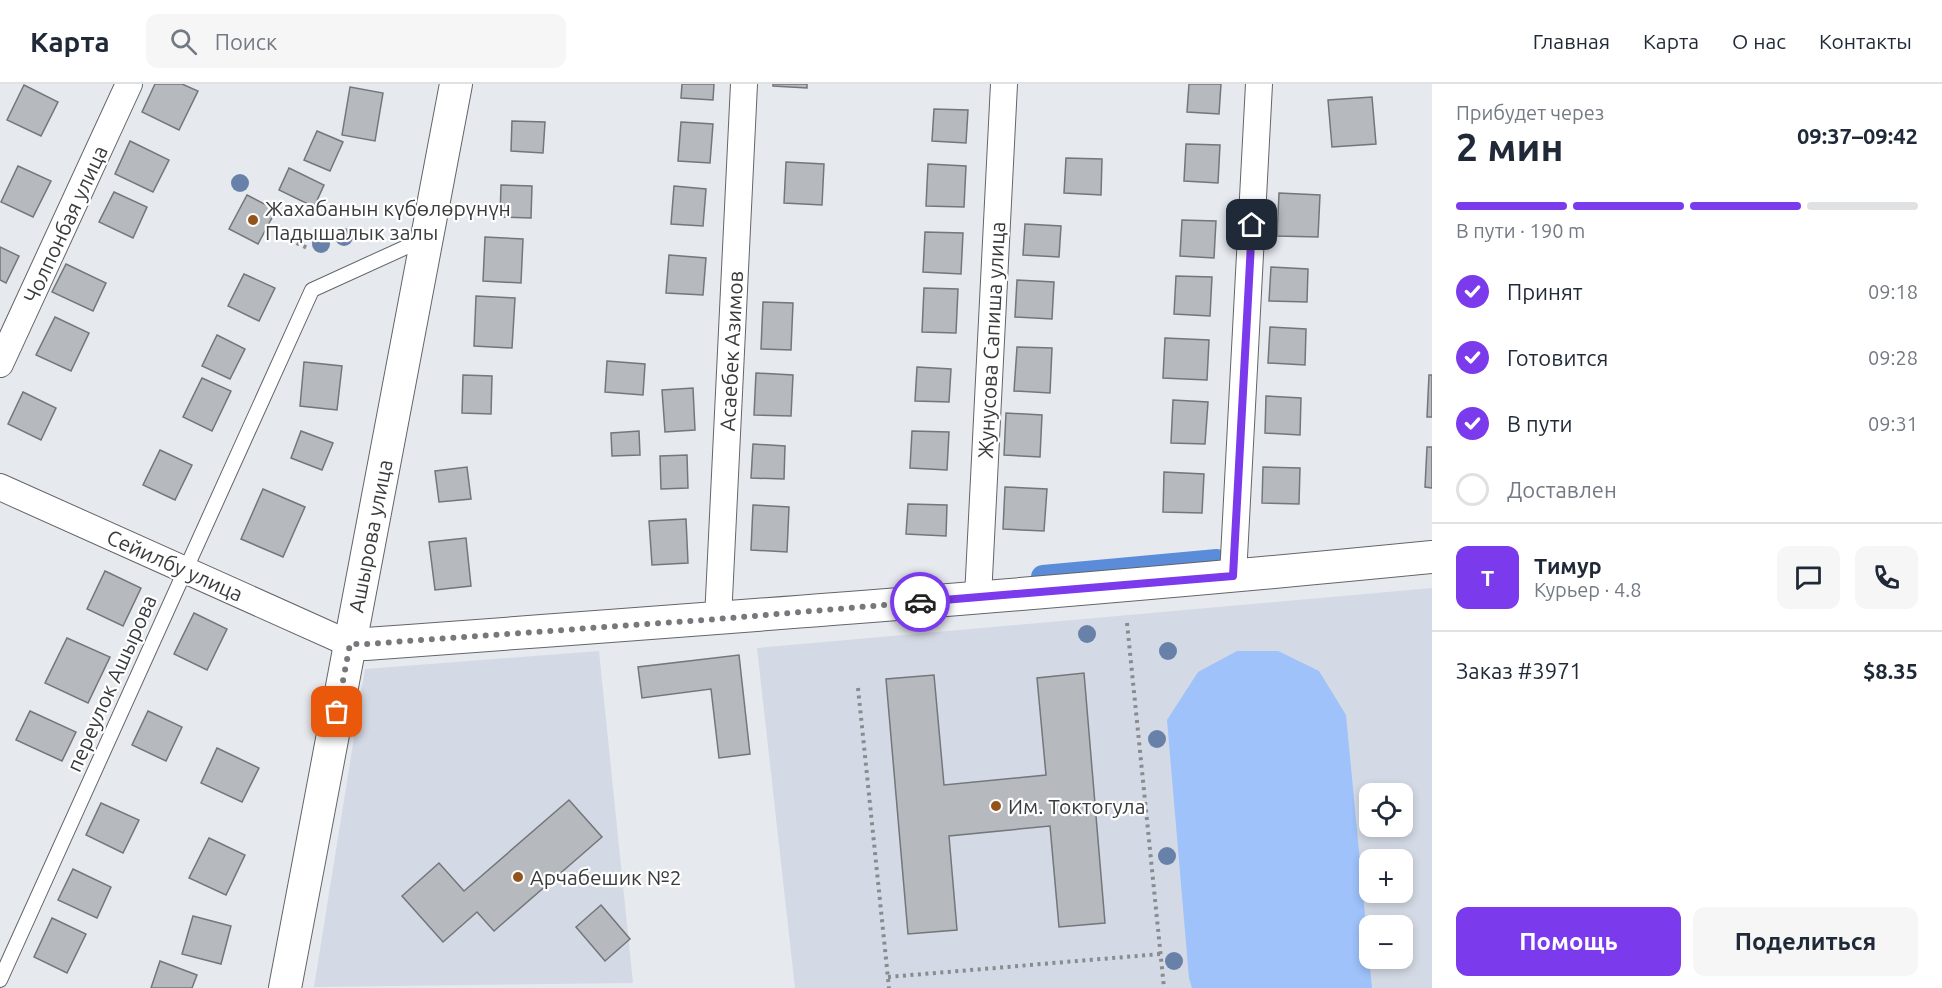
<!DOCTYPE html>
<html lang="ru">
<head>
<meta charset="utf-8">
<style>
  :root { --surface:#fff; --page:#f6f6f7; --text:#1f2937; --muted:#747a83; --line:#e0e1e3; --accent:#7c3aed }
  body { margin:0; font-family:Ubuntu,sans-serif; background:var(--page); color:var(--text); height:100vh; display:flex; flex-direction:column; font-size:22px; white-space:nowrap }
  * { box-sizing:border-box; margin:0 }
  p { font-size:20px; color:var(--muted) }
  .icon { flex:none; width:33px; height:33px; fill:none; stroke:currentColor; stroke-width:2; stroke-linecap:round; stroke-linejoin:round }
  .map { position:relative; flex:1; overflow:hidden }
  .sheet { display:flex; flex-direction:column; background:var(--surface); width:510px }
  .sheet>* { flex:none }
  .controls { position:absolute; left:1359px; top:699px; display:grid; gap:12px }
  .controls a { display:grid; place-items:center; width:54px; height:54px; border-radius:12px; background:var(--surface); box-shadow:0 3px 9px #0003; font-size:30px }
  .pin { position:absolute; display:grid; place-items:center; width:51px; height:51px; color:#fff; margin:-26px; border-radius:12px; box-shadow:0 3px 9px #0006 }
  .courier { position:absolute; display:grid; place-items:center; width:60px; height:60px; margin:-30px; border:4px solid #7c3aed; border-radius:50%; background:#fff; color:#222; box-shadow:0 2px 8px #0007 }
  .summary em { font-style:normal; font-weight:700 }
  .summary div { display:flex; flex-direction:column-reverse }
  .summary { display:flex; align-items:center; justify-content:space-between; height:102px; padding:0 24px }
  h1 { font-size:39px; font-weight:700; line-height:45px }
  .bar { display:grid; grid-template-columns:repeat(4,1fr); gap:9px 6px; align-content:center; height:72px; padding:0 24px }
  .bar i { height:8px; border-radius:4px; background:var(--line) }
  .bar .current { background:var(--accent) }
  .bar p { grid-column:span 4 }
  .line { display:flex; align-items:center; gap:15px; padding:0 24px; border-top:2px solid var(--line) }
  .line div { flex:1 }
  .round { display:grid; place-items:center; flex:none; width:63px; height:63px; border-radius:12px; background:var(--page) }
  ol { padding:0 24px; list-style:none }
  li { display:flex; align-items:center; gap:18px; height:66px }
  li p { margin-inline-start:auto }
  li .icon { padding:6px; border-radius:50%; background:var(--accent); color:#fff; stroke-width:4 }
  li:last-child { color:var(--muted) }
  li i { width:33px; height:33px; border:3px solid var(--line); border-radius:50% }
  .action { display:flex; gap:12px; margin-top:auto; padding:12px 24px }
  .action a { flex:1; height:69px; border-radius:12px; background:var(--accent); color:#fff; font-size:24px; font-weight:700; line-height:69px; text-align:center }
  .action a+a { background:var(--page); color:var(--text) }
  header { display:flex; align-items:center; gap:36px; box-sizing:border-box; height:84px; padding:0 30px; background:var(--surface); border-bottom:2px solid var(--line) }
  header strong { font-size:28px }
  nav { display:flex; gap:33px; margin-inline-start:auto; font-size:21px }
  .search { width:420px; height:54px; background:var(--page); display:flex; align-items:center; gap:15px; box-sizing:border-box; padding:0 21px; border-radius:12px; color:var(--muted); font-size:22px }
  main { display:flex; flex:1; min-height:0 }
  .map>svg:first-child { display:block }
  .built { fill:#d4dae5; fill-rule:evenodd }
  .green { fill:#9ec2f9 }
  .lines { fill:none; stroke-linecap:round; stroke-linejoin:round }
  .canal { stroke:#5b8cda; stroke-width:24 }
  .building { fill:#b6b9be; stroke:#73767a; stroke-width:1.5 }
  .service-casing { stroke:#626569; stroke-width:16 }
  .minor-casing { stroke:#626569; stroke-width:28 }
  .tertiary-casing { stroke:#626569; stroke-width:34 }
  .path { stroke:#8a8b8f; stroke-width:4; stroke-dasharray:3 4.5; stroke-linecap:butt }
  .service { stroke:#fff; stroke-width:14 }
  .minor { stroke:#fff; stroke-width:26 }
  .tertiary { stroke:#fff; stroke-width:32 }
  .tree { fill:#6881a9 }
  .done { stroke:#76787b; stroke-width:6; stroke-dasharray:0 10.8 }
  .route { stroke:#7c3aed; stroke-width:8 }
  .poi-dot { fill:#93541b; stroke:#fff; stroke-width:2 }
  .labels { text-anchor:middle; dominant-baseline:central; stroke-width:4.5; stroke-linejoin:round; paint-order:stroke }
  .poi-label { font-size:21px; fill:#3a3b3d; stroke:#fff; text-anchor:start }
  .street-label { font-size:21px; fill:#3a3b3d; stroke:#fff }
</style>
</head>
<body>
<header>
<strong>Карта</strong>
<div class="search"><svg class="icon" aria-label="search" viewBox="0 0 24 24"><circle cx="10" cy="10" r="6"/><path d="M15 15l6 6"/></svg>Поиск</div>
<nav><a>Главная</a><a>Карта</a><a>О нас</a><a>Контакты</a></nav>
</header>
<main>
<div class="map">
<svg width="1432" height="904" viewBox="0 0 1432 904">
  <rect width="100%" height="100%" fill="#e6e9ee"/>
  <g class="built">
    <path d="M1432 504V904H795L757 564ZM1370 710H1402V742H1370ZM1370 776H1402V808H1370ZM1370 842H1402V874H1370Z"/>
    <path d="M599 567 633 899 314 903 365 585Z"/>
  </g>
  <path class="green" d="M1237 567H1278L1319 587 1346 631 1372 904H1192L1189 894 1167 636 1198 588Z"/>
  <g class="lines">
    <path class="canal" d="M1043 493 1217 477"/>
  </g>
  <g class="building">
    <path d="M155 0H182L198 7 179 46 142 28Z"/>
    <path d="M682 0H714L713 16 681 14Z"/>
    <path d="M773 0H807V4L773 2Z"/>
    <path d="M1189 0H1221L1219 30 1187 28Z"/>
    <path d="M24 1 58 18 41 52 7 36Z"/>
    <path d="M350 3 383 9 375 57 342 51Z"/>
    <path d="M1372 13 1376 60 1332 63 1328 16Z"/>
    <path d="M934 25 968 26 966 59 932 57Z"/>
    <path d="M512 37 545 38 543 69 511 67Z"/>
    <path d="M681 38 713 40 710 79 678 77Z"/>
    <path d="M317 47 343 58 330 87 304 76Z"/>
    <path d="M130 57 169 76 153 108 115 90Z"/>
    <path d="M1186 60 1220 61 1218 99 1184 97Z"/>
    <path d="M1066 74 1102 75 1101 111 1064 109Z"/>
    <path d="M786 78 824 80 822 121 784 119Z"/>
    <path d="M928 80 966 82 964 123 926 122Z"/>
    <path d="M18 82 51 97 33 133 1 118Z"/>
    <path d="M289 84 324 101 314 123 279 106Z"/>
    <path d="M501 101 532 102 531 134 500 133Z"/>
    <path d="M674 102 706 105 703 142 671 140Z"/>
    <path d="M114 108 147 123 133 154 99 138Z"/>
    <path d="M1279 109 1320 111 1318 153 1277 152Z"/>
    <path d="M247 111 276 126 258 160 229 145Z"/>
    <path d="M1182 136 1216 137 1214 174 1180 172Z"/>
    <path d="M1025 140 1061 142 1059 173 1023 171Z"/>
    <path d="M925 148 963 149 961 190 923 188Z"/>
    <path d="M485 153 523 155 521 199 483 197Z"/>
    <path d="M0 163 19 172 6 199 0 196Z"/>
    <path d="M669 171 706 174 703 211 666 209Z"/>
    <path d="M66 180 106 199 93 227 52 208Z"/>
    <path d="M1271 183 1308 185 1307 218 1269 217Z"/>
    <path d="M244 190 275 204 259 237 228 222Z"/>
    <path d="M1176 192 1212 193 1210 232 1174 230Z"/>
    <path d="M1017 196 1054 198 1052 235 1015 233Z"/>
    <path d="M924 204 958 205 956 249 922 248Z"/>
    <path d="M476 212 515 214 512 264 474 262Z"/>
    <path d="M763 218 793 219 791 266 761 265Z"/>
    <path d="M55 233 89 249 71 287 36 271Z"/>
    <path d="M1270 243 1306 245 1305 281 1268 279Z"/>
    <path d="M217 251 245 265 230 295 202 282Z"/>
    <path d="M1165 254 1209 256 1207 296 1163 294Z"/>
    <path d="M1017 263 1052 264 1050 309 1014 307Z"/>
    <path d="M607 277 645 280 643 311 605 308Z"/>
    <path d="M304 278 342 282 337 326 300 322Z"/>
    <path d="M917 283 951 285 949 318 915 317Z"/>
    <path d="M756 289 793 291 791 332 754 331Z"/>
    <path d="M463 291 492 292 491 330 462 329Z"/>
    <path d="M1429 291H1432V333H1427Z"/>
    <path d="M202 294 231 307 212 347 183 333Z"/>
    <path d="M693 304 695 346 665 348 662 306Z"/>
    <path d="M23 308 56 324 41 356 8 340Z"/>
    <path d="M1266 312 1301 314 1300 351 1265 349Z"/>
    <path d="M1173 316 1208 318 1205 360 1171 359Z"/>
    <path d="M1006 329 1042 331 1040 373 1004 371Z"/>
    <path d="M301 347 333 359 322 386 291 374Z"/>
    <path d="M639 347 640 371 612 372 611 349Z"/>
    <path d="M912 347 949 348 947 386 910 384Z"/>
    <path d="M753 360 785 362 784 395 751 394Z"/>
    <path d="M1427 363H1432V404L1425 403Z"/>
    <path d="M160 366 192 381 175 416 143 401Z"/>
    <path d="M687 371 688 404 661 405 660 372Z"/>
    <path d="M467 383 471 415 439 418 435 387Z"/>
    <path d="M1263 383 1300 384 1299 420 1262 419Z"/>
    <path d="M1164 388 1204 390 1202 429 1163 428Z"/>
    <path d="M1005 403 1047 405 1044 447 1003 445Z"/>
    <path d="M263 405 305 423 283 473 241 455Z"/>
    <path d="M908 420 947 421 946 452 906 450Z"/>
    <path d="M753 421 789 423 787 468 751 466Z"/>
    <path d="M686 435 688 479 652 481 649 437Z"/>
    <path d="M466 454 471 502 435 506 429 458Z"/>
    <path d="M105 487 141 504 123 542 87 525Z"/>
    <path d="M194 529 227 545 207 586 174 570Z"/>
    <path d="M67 554 110 573 88 619 45 599Z"/>
    <path d="M739 571 750 670 719 674 711 605 642 614 638 583Z"/>
    <path d="M1084 589 1105 839 1059 843 1050 742 949 752 957 846 908 850 886 595 934 591 944 701 1046 691 1037 594Z"/>
    <path d="M30 627 76 648 62 677 16 656Z"/>
    <path d="M148 627 182 643 166 677 132 661Z"/>
    <path d="M217 664 259 684 242 718 201 699Z"/>
    <path d="M569 716 602 753 494 847 477 828 443 858 402 812 439 779 464 807Z"/>
    <path d="M101 719 139 736 123 769 86 751Z"/>
    <path d="M209 754 245 771 226 811 189 794Z"/>
    <path d="M73 785 111 803 97 834 58 816Z"/>
    <path d="M601 821 630 855 605 877 576 843Z"/>
    <path d="M193 832 231 842 221 880 182 870Z"/>
    <path d="M52 834 86 850 67 889 34 873Z"/>
    <path d="M160 877 197 891 192 904H151Z"/>
  </g>
  <g class="lines">
    <defs>
      <path id="service" d="M0 896 312 206 426 154"/>
      <g id="minor">
        <path d="M0 280 129 0"/>
        <path d="M0 403 350 560"/>
        <path d="M1233 492 1259 0"/>
        <path d="M978 513 1004 0"/>
        <path d="M718 535 744 0"/>
      </g>
      <g id="tertiary">
        <path d="M350 560H366C722 534 1077 508 1432 473"/>
        <path d="M285 904 456 0"/>
      </g>
    </defs>
    <use href="#service" class="service-casing"/>
    <use href="#minor" class="minor-casing"/>
    <use href="#tertiary" class="tertiary-casing"/>
    <g class="path">
      <path d="M276 150 310 165"/>
      <path d="M1127 539 1164 904"/>
      <path d="M858 604 889 904"/>
      <path d="M888 893 1160 870"/>
    </g>
    <use href="#service" class="service"/>
    <use href="#minor" class="minor"/>
    <use href="#tertiary" class="tertiary"/>
  </g>
  <g class="tree">
    <circle cx="240" cy="99" r="9"/>
    <circle cx="344" cy="153" r="9"/>
    <circle cx="321" cy="160" r="9"/>
    <circle cx="1087" cy="550" r="9"/>
    <circle cx="1168" cy="567" r="9"/>
    <circle cx="1157" cy="655" r="9"/>
    <circle cx="1167" cy="772" r="9"/>
    <circle cx="1174" cy="877" r="9"/>
  </g>
  <g class="lines">
    <path class="done" d="M337 628 350 560H366L718 535 920 518"/>
    <path class="route" d="M920 518 1233 492 1252 141"/>
  </g>
  <g class="poi-dot">
    <circle cx="253" cy="136" r="6"/>
    <circle cx="996" cy="722" r="6"/>
    <circle cx="518" cy="793" r="6"/>
  </g>
  <g class="labels">
    <g class="poi-label">
      <text x="265" y="124">Жахабанын күбөлөрүнүн<tspan x="265" dy="24">Падышалык залы</tspan></text>
      <text x="1008" y="722">Им. Токтогула</text>
      <text x="530" y="793">Арчабешик №2</text>
    </g>
    <g class="street-label">
      <text transform="translate(65 140) rotate(-65)">Чолпонбая улица</text>
      <text transform="translate(991 256) rotate(-87)">Жунусова Сапиша улица</text>
      <text transform="translate(731 267) rotate(-87)">Асаебек Азимов</text>
      <text transform="translate(370 452) rotate(-79)">Ашырова улица</text>
      <text transform="translate(175 481) rotate(24)">Сейилбу улица</text>
      <text transform="translate(111 599) rotate(-66)">переулок Ашырова</text>
    </g>
  </g>
</svg>
<div class="controls">
<a><svg class="icon" aria-label="locate" viewBox="0 0 24 24"><circle cx="12" cy="12" r="6"/><path d="M12 2v4M12 18v4M2 12h4M18 12h4"/></svg></a>
<a>+</a>
<a>−</a>
</div>
<div class="pin" style="left:337px;top:628px;background:#ea580c"><svg class="icon" aria-label="bag" viewBox="0 0 24 24"><path d="M5 8h14l-1 12H6zM9 8a3 3 0 0 1 6 0"/></svg></div>
<div class="pin" style="left:1252px;top:141px;background:#1f2937"><svg class="icon" aria-label="home" viewBox="0 0 24 24"><path d="M3 11l9-7 9 7M6 9v11h12V9"/></svg></div>
<div class="courier" style="left:920px;top:518px"><svg class="icon" aria-label="car" viewBox="0 0 24 24"><path d="M5 17H2v-5l4-1 3-4h7l3 4 3 1v5h-3M9 17h6M6 11h13"/><circle cx="7" cy="17" r="2"/><circle cx="17" cy="17" r="2"/></svg></div>
</div>
<section class="sheet">
<div class="summary"><div><h1>2 мин</h1><p>Прибудет через</p></div><em>09:37–09:42</em></div>
<div class="bar"><i class="current"></i><i class="current"></i><i class="current"></i><i></i><p>В пути · 190 m</p></div>
<ol>
<li><svg class="icon" aria-label="check" viewBox="0 0 24 24"><path d="M5 12l5 5 9-10"/></svg>Принят<p>09:18</p></li>
<li><svg class="icon" aria-label="check" viewBox="0 0 24 24"><path d="M5 12l5 5 9-10"/></svg>Готовится<p>09:28</p></li>
<li><svg class="icon" aria-label="check" viewBox="0 0 24 24"><path d="M5 12l5 5 9-10"/></svg>В пути<p>09:31</p></li>
<li><i></i>Доставлен</li>
</ol>
<div class="line" style="height:108px"><b class="round" style="background:var(--accent);color:#fff">Т</b><div><b>Тимур</b><p>Курьер · 4.8</p></div><a class="round"><svg class="icon" aria-label="chat" viewBox="0 0 24 24"><path d="M4 5h16v11H9l-5 4z"/></svg></a><a class="round"><svg class="icon" aria-label="phone" viewBox="0 0 24 24"><path d="M5 4h4l2 5-3 2q2 4 5 5l2-3 5 2v4C11 20 4 13 5 4z"/></svg></a></div>
<div class="line" style="height:78px"><div>Заказ #3971</div><b>$8.35</b></div>
<div class="action"><a>Помощь</a><a>Поделиться</a></div>
</section>
</main>
</body>
</html>
